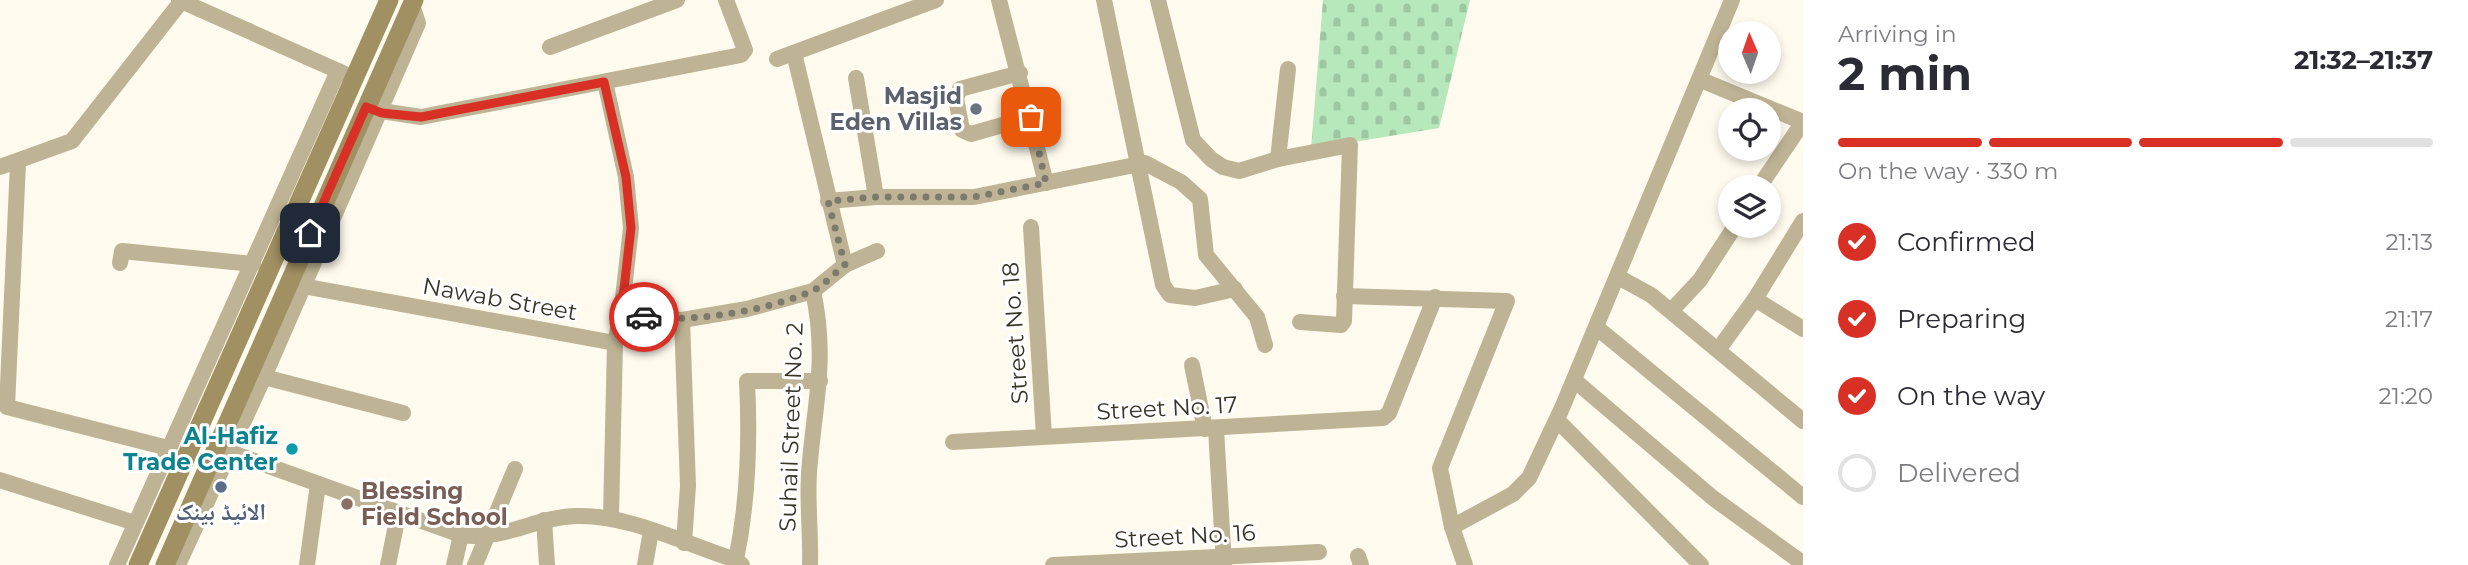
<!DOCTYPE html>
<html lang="en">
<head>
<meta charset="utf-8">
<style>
  :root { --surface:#fff; --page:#f7f7f7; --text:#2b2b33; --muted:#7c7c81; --line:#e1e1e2; --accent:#d93025 }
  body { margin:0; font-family:Montserrat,"Noto Naskh Arabic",sans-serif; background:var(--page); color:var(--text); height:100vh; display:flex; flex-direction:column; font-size:26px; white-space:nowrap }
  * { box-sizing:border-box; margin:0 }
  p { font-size:23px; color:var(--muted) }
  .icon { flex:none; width:38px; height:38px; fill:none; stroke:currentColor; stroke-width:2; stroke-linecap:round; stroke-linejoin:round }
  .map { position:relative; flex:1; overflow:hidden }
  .details { display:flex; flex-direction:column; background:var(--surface); width:665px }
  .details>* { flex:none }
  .needle { width:46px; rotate:358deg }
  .controls { position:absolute; left:1718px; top:21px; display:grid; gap:14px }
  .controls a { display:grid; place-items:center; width:63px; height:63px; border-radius:50%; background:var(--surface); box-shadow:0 4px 10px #0003; font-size:35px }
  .pin { position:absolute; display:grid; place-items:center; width:60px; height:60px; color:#fff; margin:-30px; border-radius:14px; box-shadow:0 4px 10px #0006 }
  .courier { position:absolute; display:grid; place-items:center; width:70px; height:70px; margin:-35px; border:5px solid #d93025; border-radius:50%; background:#fff; color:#222; box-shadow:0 2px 9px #0007 }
  .overview em { font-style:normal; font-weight:700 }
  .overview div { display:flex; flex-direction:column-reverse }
  .overview { display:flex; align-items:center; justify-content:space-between; height:119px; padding:0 35px }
  h1 { font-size:46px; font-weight:700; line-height:52px }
  .bar { display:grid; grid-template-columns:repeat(4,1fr); gap:10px 7px; align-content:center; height:84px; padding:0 35px }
  .bar i { height:9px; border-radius:5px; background:var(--line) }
  .bar .on { background:var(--accent) }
  .bar p { grid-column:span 4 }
  ol { padding:0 35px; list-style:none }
  li { display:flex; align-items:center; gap:21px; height:77px }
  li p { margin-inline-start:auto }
  li .icon { padding:7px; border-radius:50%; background:var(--accent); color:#fff; stroke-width:4 }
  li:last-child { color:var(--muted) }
  li i { width:38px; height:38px; border:4px solid var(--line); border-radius:50% }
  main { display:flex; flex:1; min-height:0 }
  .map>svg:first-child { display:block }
  .cemetery { fill:url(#cemetery-stones) }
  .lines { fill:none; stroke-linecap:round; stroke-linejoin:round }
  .minor { stroke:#beb394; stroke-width:16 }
  .secondary { stroke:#a19062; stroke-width:19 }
  .done { stroke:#7d796c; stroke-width:7; stroke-dasharray:0 12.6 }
  .route { stroke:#d93025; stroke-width:9 }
  .worship-dot { fill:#6b7280; stroke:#fff; stroke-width:2.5 }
  .culture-dot { fill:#0f9aa8; stroke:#fff; stroke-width:2.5 }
  .service-dot { fill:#5c6f8a; stroke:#fff; stroke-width:2.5 }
  .education-dot { fill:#8d6e63; stroke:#fff; stroke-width:2.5 }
  .labels { text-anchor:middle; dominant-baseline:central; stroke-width:6; stroke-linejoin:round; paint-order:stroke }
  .worship-label { font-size:23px; font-weight:bold; fill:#5b616d; stroke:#fff; text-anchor:end }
  .street-label { font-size:23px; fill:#373326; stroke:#fff }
  .culture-label { font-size:23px; font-weight:bold; fill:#0d838f; stroke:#fff; text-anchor:end }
  .education-label { font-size:23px; font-weight:bold; fill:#785e54; stroke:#fff; text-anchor:start }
  .service-label { font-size:23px; font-weight:bold; fill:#4e5e75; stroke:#fff }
</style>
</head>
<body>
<main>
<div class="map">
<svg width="1803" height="565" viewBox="0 0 1803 565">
  <defs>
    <pattern id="cemetery-stones" width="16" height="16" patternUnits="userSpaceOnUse" patternTransform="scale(1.75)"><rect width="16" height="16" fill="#b6e8bb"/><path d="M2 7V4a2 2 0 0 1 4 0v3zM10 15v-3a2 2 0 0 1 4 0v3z" fill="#9dc7a1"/></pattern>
  </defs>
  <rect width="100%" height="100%" fill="#fefaed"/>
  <path class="cemetery" d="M1323 0H1470L1439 128 1311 149Z"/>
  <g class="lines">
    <g class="minor">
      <path d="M179 0 345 74"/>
      <path d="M999 0 1046 183"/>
      <path d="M1104 0 1163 285 1170 295 1195 298 1235 289"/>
      <path d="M1158 0 1193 140 1211 159 1223 167 1239 171 1278 159 1350 145 1344 321 1341 325 1300 322"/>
      <path d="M550 47 677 0"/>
      <path d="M794 53 845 265"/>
      <path d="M777 59 936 0"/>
      <path d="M1020 73 960 89 956 98 962 130 971 134 1031 117"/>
      <path d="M856 78 876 197"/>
      <path d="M1701 80 1803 122"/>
      <path d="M605 82 626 177 631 228 621 315"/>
      <path d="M375 110 421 117 741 55 745 50 726 0"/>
      <path d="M1278 159 1288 69"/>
      <path d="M18 163 7 407 168 448"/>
      <path d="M0 167 72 141 180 3"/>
      <path d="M1759 187 1803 122"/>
      <path d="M828 201 876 197H974L1145 163 1181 182 1200 199 1206 255 1257 317 1265 345"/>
      <path d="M1031 227 1044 436"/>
      <path d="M120 263 122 251 253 264"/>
      <path d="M1618 277 1651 295 1803 421"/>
      <path d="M297 285 615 343 611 517"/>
      <path d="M1344 296 1507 301 1440 468 1452 527 1465 565"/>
      <path d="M1755 299 1803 329"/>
      <path d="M1671 311 1700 280 1735 226"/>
      <path d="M682 320 688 486 684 543"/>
      <path d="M1596 327 1803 497"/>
      <path d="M615 343 621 315 682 320 747 309 813 291 845 265 877 251"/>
      <path d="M1718 350 1755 299 1803 221"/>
      <path d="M1192 365 1205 429"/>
      <path d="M264 377 403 413"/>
      <path d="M1574 380 1713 498 1801 562"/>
      <path d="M1557 420 1701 565"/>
      <path d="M1216 429 1224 565"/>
      <path d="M953 442 1383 418 1389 413 1435 297"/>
      <path d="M221 449 461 535C504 541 535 517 576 516 628 514 685 544 736 560L742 565"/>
      <path d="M0 480 135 523"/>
      <path d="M544 520 547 565"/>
      <path d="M1452 527 1513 494 1529 478 1562 408 1732 0"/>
      <path d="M1358 556 1361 565"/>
      <path d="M736 560C748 502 750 440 747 381H820"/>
      <path d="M117 565 338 71"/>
      <path d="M178 565 264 377 418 23 412 5"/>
      <path d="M307 565 318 484"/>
      <path d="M388 565 398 515"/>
      <path d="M454 565 461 535"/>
      <path d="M475 565 515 469"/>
      <path d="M645 565 651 531"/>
      <path d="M810 565C811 534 807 503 809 473 814 405 828 360 813 291"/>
      <path d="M1053 565 1319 552"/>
    </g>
    <g class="secondary">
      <path d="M138 565 389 0"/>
      <path d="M165 565 414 0"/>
    </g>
  </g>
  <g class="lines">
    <path class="done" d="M644 317C698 322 759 312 810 292 823 287 834 273 845 265L828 201 876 197H974L1046 183 1031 117"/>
    <path class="route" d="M310 233 366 107 382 113 421 117 604 82 626 177 631 228 621 315 644 317"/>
  </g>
  <circle class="worship-dot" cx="976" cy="109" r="7"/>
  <circle class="culture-dot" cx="292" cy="449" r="7"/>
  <circle class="service-dot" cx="221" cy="487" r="7"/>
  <circle class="education-dot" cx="347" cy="504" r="7"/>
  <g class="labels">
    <g class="worship-label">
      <text x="962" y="96">Masjid<tspan x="962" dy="26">Eden Villas</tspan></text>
    </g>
    <g class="street-label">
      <text transform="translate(500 299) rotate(10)">Nawab Street</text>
      <text transform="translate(1015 333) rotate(-94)">Street No. 18</text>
      <text transform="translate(1167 408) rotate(-3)">Street No. 17</text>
      <text transform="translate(791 427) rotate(-88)">Suhail Street No. 2</text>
      <text transform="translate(1185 536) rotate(-3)">Street No. 16</text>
    </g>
    <g class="culture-label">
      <text x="278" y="436">Al-Hafiz<tspan x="278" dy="26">Trade Center</tspan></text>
    </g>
    <g class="education-label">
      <text x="361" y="491">Blessing<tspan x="361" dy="26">Field School</tspan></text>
    </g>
    <g class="service-label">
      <text x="221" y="512">الائیڈ بینک</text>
    </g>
  </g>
</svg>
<div class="controls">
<a><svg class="needle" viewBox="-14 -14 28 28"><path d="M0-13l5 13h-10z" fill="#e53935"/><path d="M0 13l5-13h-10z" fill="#7c7c81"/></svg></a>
<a><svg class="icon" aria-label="locate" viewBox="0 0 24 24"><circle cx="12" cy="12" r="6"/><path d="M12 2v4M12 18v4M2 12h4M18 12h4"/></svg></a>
<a><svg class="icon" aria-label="layers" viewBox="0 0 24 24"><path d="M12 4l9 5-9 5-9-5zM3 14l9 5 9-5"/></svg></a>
</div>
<div class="pin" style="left:1031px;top:117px;background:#ea580c"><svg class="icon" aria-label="bag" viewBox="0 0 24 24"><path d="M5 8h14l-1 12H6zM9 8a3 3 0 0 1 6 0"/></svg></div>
<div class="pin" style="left:310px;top:233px;background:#1f2937"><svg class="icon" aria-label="home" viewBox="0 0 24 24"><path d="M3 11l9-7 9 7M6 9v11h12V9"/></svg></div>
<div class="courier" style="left:644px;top:317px"><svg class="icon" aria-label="car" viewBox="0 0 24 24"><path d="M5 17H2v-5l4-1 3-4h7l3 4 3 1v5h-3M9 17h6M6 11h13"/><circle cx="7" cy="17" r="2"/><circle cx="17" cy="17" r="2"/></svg></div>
</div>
<section class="details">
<div class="overview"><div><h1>2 min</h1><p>Arriving in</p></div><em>21:32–21:37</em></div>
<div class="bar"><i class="on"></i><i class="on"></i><i class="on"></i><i></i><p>On the way · 330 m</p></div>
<ol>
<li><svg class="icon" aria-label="check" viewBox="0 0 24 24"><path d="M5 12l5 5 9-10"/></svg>Confirmed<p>21:13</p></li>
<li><svg class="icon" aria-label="check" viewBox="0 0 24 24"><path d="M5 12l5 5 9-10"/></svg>Preparing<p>21:17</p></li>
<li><svg class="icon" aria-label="check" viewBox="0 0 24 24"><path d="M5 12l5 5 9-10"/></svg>On the way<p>21:20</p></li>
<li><i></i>Delivered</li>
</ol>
</section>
</main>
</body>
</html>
